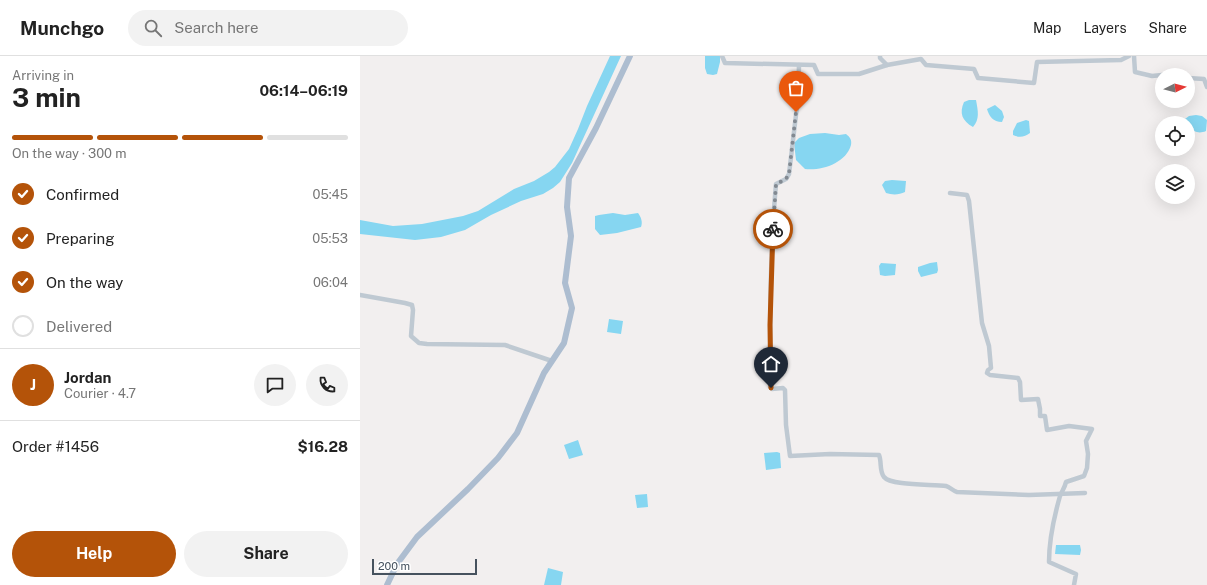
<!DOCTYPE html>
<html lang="en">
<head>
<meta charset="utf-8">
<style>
  :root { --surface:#fff; --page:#f2f2f2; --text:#222; --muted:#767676; --line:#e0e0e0; --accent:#b45309 }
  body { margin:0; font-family:"Public Sans",sans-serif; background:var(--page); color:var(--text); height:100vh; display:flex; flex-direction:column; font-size:15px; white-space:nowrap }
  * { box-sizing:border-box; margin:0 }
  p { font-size:13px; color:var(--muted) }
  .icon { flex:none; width:22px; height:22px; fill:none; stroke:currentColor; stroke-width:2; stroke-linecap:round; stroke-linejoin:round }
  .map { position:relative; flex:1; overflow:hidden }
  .panel { display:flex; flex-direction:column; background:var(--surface); width:360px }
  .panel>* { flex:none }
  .needle { width:26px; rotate:84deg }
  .fabs { position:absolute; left:795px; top:12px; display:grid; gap:8px }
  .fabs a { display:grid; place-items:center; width:40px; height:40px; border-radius:50%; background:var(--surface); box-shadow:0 4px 16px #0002; font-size:20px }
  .scale { position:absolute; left:12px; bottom:10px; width:105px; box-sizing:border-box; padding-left:4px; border:2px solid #46525e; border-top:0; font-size:11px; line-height:14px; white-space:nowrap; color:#46525e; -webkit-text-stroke:3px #fff; paint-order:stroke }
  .pin { position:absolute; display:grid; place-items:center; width:34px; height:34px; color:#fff; margin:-41px -17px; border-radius:50% 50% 50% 0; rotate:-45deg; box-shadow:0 0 4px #0007 }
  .pin .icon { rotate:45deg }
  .courier { position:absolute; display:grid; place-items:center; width:40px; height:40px; margin:-20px; border:3px solid #b45309; border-radius:50%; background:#fff; color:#222; box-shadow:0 1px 5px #0007 }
  .head em { font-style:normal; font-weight:700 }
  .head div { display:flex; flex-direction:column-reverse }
  .head { display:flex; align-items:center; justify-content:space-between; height:68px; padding:0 12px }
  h1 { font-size:26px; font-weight:700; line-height:30px }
  .bar { display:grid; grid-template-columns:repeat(4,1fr); gap:6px 4px; align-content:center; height:48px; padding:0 12px }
  .bar i { height:5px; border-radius:3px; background:var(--line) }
  .bar .current { background:var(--accent) }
  .bar p { grid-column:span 4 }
  .line { display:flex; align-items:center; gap:10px; padding:0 12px; border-top:1px solid var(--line) }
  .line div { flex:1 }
  .round { display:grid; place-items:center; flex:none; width:42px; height:42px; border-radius:21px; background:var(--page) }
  ol { padding:0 12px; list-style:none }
  li { display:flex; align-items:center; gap:12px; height:44px }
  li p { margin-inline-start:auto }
  li .icon { padding:4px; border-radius:50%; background:var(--accent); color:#fff; stroke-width:4 }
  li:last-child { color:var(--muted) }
  li i { width:22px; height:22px; border:2px solid var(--line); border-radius:50% }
  .button { display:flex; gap:8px; margin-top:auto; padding:8px 12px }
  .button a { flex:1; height:46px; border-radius:24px; background:var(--accent); color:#fff; font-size:16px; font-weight:700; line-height:46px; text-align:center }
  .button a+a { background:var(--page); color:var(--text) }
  header { display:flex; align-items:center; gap:24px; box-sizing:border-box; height:56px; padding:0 20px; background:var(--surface); border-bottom:1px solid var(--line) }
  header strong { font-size:19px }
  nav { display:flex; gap:22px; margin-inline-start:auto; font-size:14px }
  .search { width:280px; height:36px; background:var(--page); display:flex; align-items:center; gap:10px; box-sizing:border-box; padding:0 14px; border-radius:22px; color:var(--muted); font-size:15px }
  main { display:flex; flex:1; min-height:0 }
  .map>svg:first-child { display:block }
  .water { fill:#86d6f1 }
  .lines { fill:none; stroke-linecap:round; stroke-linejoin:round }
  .minor { stroke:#bfc9d2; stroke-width:4.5 }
  .major { stroke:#adbdd0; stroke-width:6 }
  .done { stroke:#828991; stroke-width:4; stroke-dasharray:0 7.2 }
  .route { stroke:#b45309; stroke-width:5 }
</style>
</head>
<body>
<header>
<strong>Munchgo</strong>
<div class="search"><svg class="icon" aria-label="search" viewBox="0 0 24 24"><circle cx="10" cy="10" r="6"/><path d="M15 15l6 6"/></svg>Search here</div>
<nav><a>Map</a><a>Layers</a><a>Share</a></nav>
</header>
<main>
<section class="panel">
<div class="head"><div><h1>3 min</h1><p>Arriving in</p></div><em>06:14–06:19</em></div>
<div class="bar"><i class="current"></i><i class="current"></i><i class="current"></i><i></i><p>On the way · 300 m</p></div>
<ol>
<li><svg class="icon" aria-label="check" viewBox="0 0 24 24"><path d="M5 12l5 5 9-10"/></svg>Confirmed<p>05:45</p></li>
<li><svg class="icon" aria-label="check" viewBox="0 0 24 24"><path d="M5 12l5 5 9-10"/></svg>Preparing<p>05:53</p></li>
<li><svg class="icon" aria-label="check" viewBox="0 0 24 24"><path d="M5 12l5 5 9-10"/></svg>On the way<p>06:04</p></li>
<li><i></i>Delivered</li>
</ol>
<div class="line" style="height:72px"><b class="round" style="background:var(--accent);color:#fff">J</b><div><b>Jordan</b><p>Courier · 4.7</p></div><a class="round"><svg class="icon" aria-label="chat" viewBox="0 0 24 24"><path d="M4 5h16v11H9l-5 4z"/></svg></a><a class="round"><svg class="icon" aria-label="phone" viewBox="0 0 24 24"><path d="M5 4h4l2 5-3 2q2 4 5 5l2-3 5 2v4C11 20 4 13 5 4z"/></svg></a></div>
<div class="line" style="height:52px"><div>Order #1456</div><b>$16.28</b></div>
<div class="button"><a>Help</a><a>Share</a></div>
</section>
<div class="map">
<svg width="847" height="529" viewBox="0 0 847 529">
  <rect width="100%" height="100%" fill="#f2efef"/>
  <g class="water">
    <path d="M250 0H261L212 107 200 126 193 132 183 138 161 145 131 159 105 174 81 181 55 184 0 178V164L33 170 62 168 103 160 118 155 154 133 174 125 189 116 195 111 209 93 218 73 227 50Z"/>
    <path d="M345 0H360V6L357 18 353 19 347 18 345 12Z"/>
    <path d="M609 44H616C618 55 620 63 613 71 602 65 599 57 604 46Z"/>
    <path d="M635 49 642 55 644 61 642 66C633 66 629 60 627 53Z"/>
    <path d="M836 59 842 60 847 64 846 75C839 78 834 76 828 71V67H825V63L829 60Z"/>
    <path d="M666 64 669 65 670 77C665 81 659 82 653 79V75L657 67Z"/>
    <path d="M465 77 479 79 486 78C490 81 492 84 491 89 486 107 462 115 445 113L436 104 434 87 439 82 450 78Z"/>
    <path d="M532 124 546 125 545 136C539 139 532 139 526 137L522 129 525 125Z"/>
    <path d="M253 157 265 159 278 157C281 161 283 166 281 171L257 177 240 179 235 173V160L239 159Z"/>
    <path d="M577 206 578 214 577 217 561 221 558 215V211L570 207Z"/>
    <path d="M521 207 536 208 535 219 525 220 520 219 519 210Z"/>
    <path d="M249 263 263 265 261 278 247 276Z"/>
    <path d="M218 384 223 399 209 403 204 389Z"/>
    <path d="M417 396 420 397 421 412 406 414 404 397Z"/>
    <path d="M287 438 288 451 277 452 275 439Z"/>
    <path d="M696 489H720L721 494 720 499 695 498Z"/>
    <path d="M188 512 203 516 201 529H184Z"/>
  </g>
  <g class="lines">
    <g class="minor">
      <path d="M362 0 365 7 454 9 458 18H499L527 9 561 3 566 9 614 13 618 22 674 27 677 6 761 4 769 0"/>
      <path d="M520 0V2L527 9"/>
      <path d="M774 0 775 16 792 20 812 18 815 19"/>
      <path d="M439 9 438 42 429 118 426 123 416 128C410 195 410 263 410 331L412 333 423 332 425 334 426 369 430 400 470 398 519 399C522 406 519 415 524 421 531 430 573 428 586 430 590 431 593 435 597 436L669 439 725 437"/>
      <path d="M828 22 844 23 847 31"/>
      <path d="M590 137 607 139 609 145 622 267 629 290 631 312 628 314 627 317 630 319 658 322 660 326 661 344 678 343 680 353V360H685L687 374 709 370 732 373 726 385 728 398 727 412 724 420 706 426C705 431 702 435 700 440 694 461 689 484 689 506L716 518 714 529"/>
      <path d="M0 239 45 247 52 249 53 254 51 280 59 287 67 288 145 289 192 305"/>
    </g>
    <path class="major" d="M27 529 37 508 57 481 108 433 138 402 157 377 184 317 204 287 212 252 205 227 211 180 207 151 209 122 236 72 270 0"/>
  </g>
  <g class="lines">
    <path class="done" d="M413 173 416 128 426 123 429 118 436 56"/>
    <path class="route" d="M411 332 410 269 413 173"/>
  </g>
</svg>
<div class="fabs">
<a><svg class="needle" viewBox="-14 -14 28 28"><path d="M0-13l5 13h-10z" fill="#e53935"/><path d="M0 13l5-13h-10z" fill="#767676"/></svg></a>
<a><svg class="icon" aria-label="locate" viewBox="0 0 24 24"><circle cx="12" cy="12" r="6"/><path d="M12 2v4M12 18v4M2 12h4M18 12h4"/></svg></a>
<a><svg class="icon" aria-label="layers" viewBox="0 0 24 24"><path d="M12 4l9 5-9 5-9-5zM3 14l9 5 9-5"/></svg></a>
</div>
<div class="scale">200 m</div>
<div class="pin" style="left:436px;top:56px;background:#ea580c"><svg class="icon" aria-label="bag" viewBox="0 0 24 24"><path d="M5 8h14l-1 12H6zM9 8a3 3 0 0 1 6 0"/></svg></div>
<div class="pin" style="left:411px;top:332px;background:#1f2937"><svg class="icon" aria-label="home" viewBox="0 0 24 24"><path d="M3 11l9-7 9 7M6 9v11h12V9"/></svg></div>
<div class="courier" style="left:413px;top:173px"><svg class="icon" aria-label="bike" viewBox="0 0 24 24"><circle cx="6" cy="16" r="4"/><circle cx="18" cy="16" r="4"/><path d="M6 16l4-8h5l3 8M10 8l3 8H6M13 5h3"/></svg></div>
</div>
</main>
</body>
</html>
